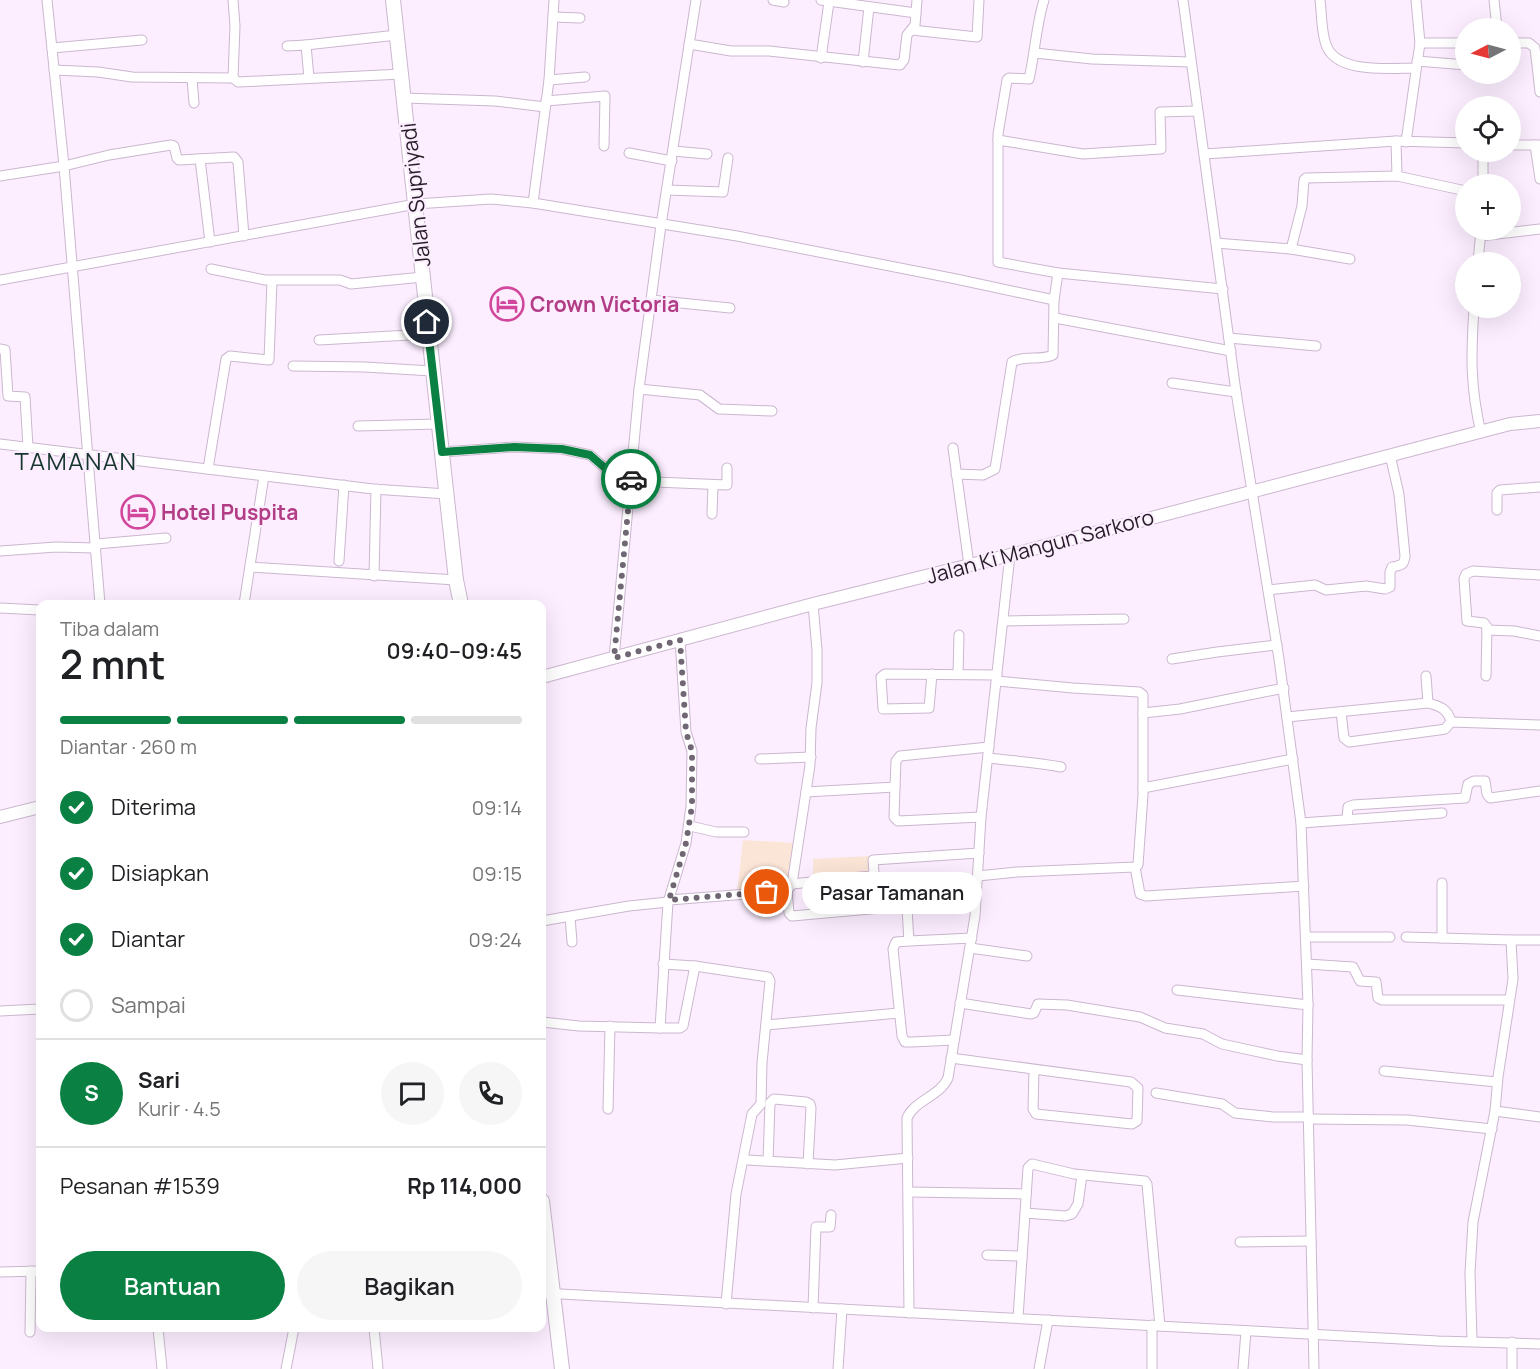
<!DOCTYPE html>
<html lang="id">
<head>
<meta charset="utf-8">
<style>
  :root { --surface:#fff; --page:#f6f6f6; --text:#202124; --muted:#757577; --line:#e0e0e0; --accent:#0b8043 }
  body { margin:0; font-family:Manrope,sans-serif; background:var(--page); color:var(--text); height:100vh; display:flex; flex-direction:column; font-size:22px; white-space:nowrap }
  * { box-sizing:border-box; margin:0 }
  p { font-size:20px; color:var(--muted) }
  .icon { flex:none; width:33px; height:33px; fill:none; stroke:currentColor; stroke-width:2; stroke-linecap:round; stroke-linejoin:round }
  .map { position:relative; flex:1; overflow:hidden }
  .details { position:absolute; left:36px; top:600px; width:510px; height:732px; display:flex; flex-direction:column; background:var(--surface); border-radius:12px; box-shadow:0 6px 24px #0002 }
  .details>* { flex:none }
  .needle { width:39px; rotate:264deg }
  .buttons { position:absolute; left:1455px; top:18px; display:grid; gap:12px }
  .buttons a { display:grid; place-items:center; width:66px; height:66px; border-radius:50%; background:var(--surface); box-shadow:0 6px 24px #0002; font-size:30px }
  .pin { position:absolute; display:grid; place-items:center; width:51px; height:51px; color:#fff; margin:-26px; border:3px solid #fff; border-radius:50%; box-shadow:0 2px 6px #0007 }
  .courier { position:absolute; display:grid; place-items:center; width:60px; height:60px; margin:-30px; border:4px solid #0b8043; border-radius:50%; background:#fff; color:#222; box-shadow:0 2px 8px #0007 }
  .bubble { position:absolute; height:42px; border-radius:21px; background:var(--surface); box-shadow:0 6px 24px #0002; font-size:20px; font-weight:600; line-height:42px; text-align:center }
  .head em { font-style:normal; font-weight:600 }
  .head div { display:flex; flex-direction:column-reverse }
  .head { display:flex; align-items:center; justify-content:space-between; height:102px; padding:0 24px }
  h1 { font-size:39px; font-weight:600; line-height:45px }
  .bar { display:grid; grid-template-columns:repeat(4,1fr); gap:9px 6px; align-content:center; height:72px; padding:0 24px }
  .bar i { height:8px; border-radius:4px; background:var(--line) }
  .bar .on { background:var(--accent) }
  .bar p { grid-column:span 4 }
  .line { display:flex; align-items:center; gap:15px; padding:0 24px; border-top:2px solid var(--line) }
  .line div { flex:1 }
  .round { display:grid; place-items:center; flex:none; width:63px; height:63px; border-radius:32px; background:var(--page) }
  ol { padding:0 24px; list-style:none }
  li { display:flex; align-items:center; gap:18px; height:66px }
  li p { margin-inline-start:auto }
  li .icon { padding:6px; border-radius:50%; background:var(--accent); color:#fff; stroke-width:4 }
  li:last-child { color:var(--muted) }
  li i { width:33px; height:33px; border:3px solid var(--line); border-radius:50% }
  .button { display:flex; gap:12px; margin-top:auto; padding:12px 24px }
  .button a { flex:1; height:69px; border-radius:36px; background:var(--accent); color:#fff; font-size:24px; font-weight:600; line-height:69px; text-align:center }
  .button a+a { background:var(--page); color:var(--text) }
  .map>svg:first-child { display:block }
  .commercial { fill:#fbe5d7 }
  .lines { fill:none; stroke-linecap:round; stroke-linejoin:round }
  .minor-casing { stroke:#ccb6d0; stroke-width:11 }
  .major-casing { stroke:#ccb6d0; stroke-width:14 }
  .highway-casing { stroke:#ccb6d0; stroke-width:16 }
  .minor { stroke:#fff; stroke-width:9 }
  .major { stroke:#fff; stroke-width:12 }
  .highway { stroke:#fff; stroke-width:14 }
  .done { stroke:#716673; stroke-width:6; stroke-dasharray:0 10.8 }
  .route { stroke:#0b8043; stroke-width:8 }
  .labels { text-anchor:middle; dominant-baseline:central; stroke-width:4.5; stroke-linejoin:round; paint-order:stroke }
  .street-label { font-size:21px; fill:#261d27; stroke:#fceeff }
  .hotel-label { font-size:21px; font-weight:bold; fill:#b23c85; stroke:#fceeff; text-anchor:start }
  .quarter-label { font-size:24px; letter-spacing:1.5px; fill:#16352d; stroke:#fceeff }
</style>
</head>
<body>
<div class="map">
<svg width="1540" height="1369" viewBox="0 0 1540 1369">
  <rect width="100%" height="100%" fill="#fceeff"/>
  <g class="commercial">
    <path d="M743 840 795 843 787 889 737 893Z"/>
    <path d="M871 856 872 875 813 879V859Z"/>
  </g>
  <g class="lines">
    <defs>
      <g id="minor">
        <path d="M47 0 64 166 100 604"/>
        <path d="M773 0 784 2"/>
        <path d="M821 0 916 13"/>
        <path d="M1044 0C1036 26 1035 53 1029 79L1009 78 1007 80 998 134V262L1058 273 1223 289"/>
        <path d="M1183 0 1236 392 1279 659 1301 823 1308 1005 1307 1060 1314 1369"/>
        <path d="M1320 0C1322 15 1321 34 1327 47 1339 74 1391 68 1416 68"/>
        <path d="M1494 0 1497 28"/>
        <path d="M553 17 580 18"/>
        <path d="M912 30 977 37 979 0"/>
        <path d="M1420 43H1466"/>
        <path d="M1510 43H1529L1535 48 1540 92"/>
        <path d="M689 44 731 51H769L900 65 904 60 907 35 915 25 917 0"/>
        <path d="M306 45 397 35"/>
        <path d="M287 46 306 45 309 78"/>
        <path d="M52 48 142 40"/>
        <path d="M1035 53 1092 59 1191 62"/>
        <path d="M821 58 829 2"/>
        <path d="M1417 61 1466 65"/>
        <path d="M863 62 869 7"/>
        <path d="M54 70 98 72 132 77 233 78 235 26 233 0"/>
        <path d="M233 78 238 82 402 74"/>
        <path d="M192 79 194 103"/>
        <path d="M549 80 585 77"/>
        <path d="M404 98 495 101 545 107"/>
        <path d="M546 101 605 96 604 146"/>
        <path d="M998 140 1083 154 1161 149 1160 112 1197 111"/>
        <path d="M1396 141 1397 176"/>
        <path d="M1406 142 1420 43 1416 0"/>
        <path d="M1510 145H1540"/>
        <path d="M1535 145 1540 179"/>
        <path d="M673 151 707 154"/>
        <path d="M1483 152V184"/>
        <path d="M629 153 672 161"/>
        <path d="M1204 154 1396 141 1466 143"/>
        <path d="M200 159 210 242"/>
        <path d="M0 176 64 166 109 155 171 145 174 146 177 158 179 160 234 157 238 162 244 236"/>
        <path d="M667 190 723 192 728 158"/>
        <path d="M533 203 549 80 554 0"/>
        <path d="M1480 236 1540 229"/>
        <path d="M1216 243 1291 249 1350 259"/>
        <path d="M1291 249 1302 206 1304 180 1306 178 1397 176 1466 191"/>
        <path d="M1478 262 1481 230"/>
        <path d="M211 269 265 280H340L351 284 423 277"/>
        <path d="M0 280 416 204 491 199 533 203 737 236 956 279 1054 300"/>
        <path d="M651 300 730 308"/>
        <path d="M1474 308C1471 355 1470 386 1481 433"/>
        <path d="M1055 318 1231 351"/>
        <path d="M1229 338 1316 346"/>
        <path d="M319 340 428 334"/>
        <path d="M0 349 5 350 8 396 25 397 28 447"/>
        <path d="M293 366 365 367 432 371"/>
        <path d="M1172 383 1236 392"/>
        <path d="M639 389 700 395 719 409 772 411"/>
        <path d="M358 426 439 424"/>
        <path d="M0 444 373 489 447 494"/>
        <path d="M953 448 969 565"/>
        <path d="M442 452 514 447 562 449 590 455 605 468 631 473"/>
        <path d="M208 469 226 359 230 356 269 360 272 281"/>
        <path d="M956 474 983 475 995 469 1012 362C1024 355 1040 361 1053 355L1054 300 1058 273"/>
        <path d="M631 481 727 485V468"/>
        <path d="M1497 510V493L1500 490 1540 487"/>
        <path d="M712 514 713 485"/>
        <path d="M96 544 166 538"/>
        <path d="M0 551 56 547 96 548"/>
        <path d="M339 561 344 485"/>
        <path d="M250 567 456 580"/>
        <path d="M374 576 376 489"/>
        <path d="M1268 590 1315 585 1326 590 1366 586 1385 589 1390 587V572L1392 567C1401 565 1404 566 1405 556L1399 494 1390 455"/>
        <path d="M244 604 264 476"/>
        <path d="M0 608 40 610"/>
        <path d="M1004 621 1124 619"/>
        <path d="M1487 630 1514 631 1540 636"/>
        <path d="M614 658 639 389 661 225 696 0"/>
        <path d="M1172 659 1217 652 1277 645"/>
        <path d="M932 674 929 708 883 709 881 677 885 674 997 675"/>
        <path d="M958 674 959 635"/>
        <path d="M1426 676 1428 703"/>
        <path d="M1486 676 1487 627 1484 623 1467 621 1464 579 1466 574 1473 571 1540 575"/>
        <path d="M997 681 1073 688 1139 692 1143 695V713L1180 709 1284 688"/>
        <path d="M1341 712 1344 738 1349 742 1439 730 1445 729 1451 722 1540 725"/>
        <path d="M1287 717 1428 703C1440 706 1448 709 1451 722"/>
        <path d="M988 758C1013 761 1036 762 1061 767"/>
        <path d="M760 759 811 757"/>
        <path d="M895 787 894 817 898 821 981 817"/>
        <path d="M1143 788 1293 759"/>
        <path d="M806 792 895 787 896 761 900 756 989 747"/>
        <path d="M1347 819 1348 807 1353 805 1465 798 1468 784 1474 781H1485L1487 794 1490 798 1540 791"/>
        <path d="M1301 823 1442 813"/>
        <path d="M690 826 716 832H744"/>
        <path d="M1135 867 1140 894 1146 896 1304 886"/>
        <path d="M978 876 1017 872 1135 867 1138 865 1143 795V713"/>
        <path d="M792 884 871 876 874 873 873 860 979 853"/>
        <path d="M787 891 789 913 792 916 904 906 907 909 909 941 972 938"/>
        <path d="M669 900 787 891 792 884 810 765 811 728 817 683V650L813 604"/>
        <path d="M570 917 572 942"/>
        <path d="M542 921 629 906 668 902"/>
        <path d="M1306 937H1390"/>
        <path d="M1406 937 1511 940"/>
        <path d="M1442 938V883"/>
        <path d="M909 941 896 942 893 949 902 1036 905 1042H912L954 1040"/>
        <path d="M970 948 1027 956"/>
        <path d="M663 964 695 966 768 977 770 981 762 1063 761 1104 752 1114 736 1194 726 1304"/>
        <path d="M1307 964 1353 967 1360 981 1376 982 1378 998 1382 1000H1508"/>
        <path d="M1177 990 1308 1005"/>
        <path d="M960 1003 1031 1014 1034 1013 1038 1004 1067 1005 1140 1017 1165 1028 1203 1034 1222 1044 1277 1056 1307 1060"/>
        <path d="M0 1011 40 1009"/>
        <path d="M542 1022 579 1026 660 1028 668 902 686 843 691 806 692 751 686 732 680 640"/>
        <path d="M766 1025 899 1013"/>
        <path d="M660 1028H680L683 1026 695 966"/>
        <path d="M951 1058 1131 1082 1138 1088 1137 1121 1132 1124 1036 1114 1033 1109 1034 1070"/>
        <path d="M1384 1071 1497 1082"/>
        <path d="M1156 1093 1222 1104 1235 1113 1273 1117H1309"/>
        <path d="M608 1109 610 1026"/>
        <path d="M1495 1111 1540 1117"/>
        <path d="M1309 1119 1407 1120 1492 1129"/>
        <path d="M747 1160 835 1165 908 1158"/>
        <path d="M768 1161 770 1103 774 1099 806 1102 810 1104 811 1108 808 1164"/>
        <path d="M909 1192 1026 1194"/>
        <path d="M1025 1213 1065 1216 1072 1214 1078 1204 1082 1175"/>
        <path d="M1240 1242 1311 1241"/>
        <path d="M987 1255 1022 1256"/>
        <path d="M0 1272 40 1271"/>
        <path d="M542 1293 1438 1341 1540 1344"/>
        <path d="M813 1308 816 1227H830L831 1215"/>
        <path d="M909 1313 907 1118C915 1100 940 1096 948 1078L975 916 981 817 1010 555"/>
        <path d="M1018 1318 1028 1168 1032 1164 1074 1174 1145 1181 1147 1184 1160 1326"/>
        <path d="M158 1328 162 1369"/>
        <path d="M374 1328 378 1369"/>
        <path d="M30 1332 31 1271"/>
        <path d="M1472 1340 1470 1273 1473 1222 1495 1111 1498 1077 1513 979 1511 940H1540"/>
        <path d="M286 1369 294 1328"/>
        <path d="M838 1369 842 1309"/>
        <path d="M1039 1369 1048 1320"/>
        <path d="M1152 1369V1325"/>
        <path d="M1243 1369 1246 1331"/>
        <path d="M1512 1369V1342"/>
      </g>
      <g id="major">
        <path d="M542 677 813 604 1010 555 1365 462 1510 424 1540 421"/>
        <path d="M0 817 40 807"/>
      </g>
      <g id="highway">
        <path d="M393 0 444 472 456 580 461 604"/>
        <path d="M542 1201 562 1369"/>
      </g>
    </defs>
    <use href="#minor" class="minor-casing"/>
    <use href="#major" class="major-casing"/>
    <use href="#highway" class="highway-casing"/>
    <use href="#minor" class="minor"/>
    <use href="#major" class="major"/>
    <use href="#highway" class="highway"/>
  </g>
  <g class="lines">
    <path class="done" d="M631 479 614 658 680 640 686 732 692 751V806L686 843 669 900 767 892"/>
    <path class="route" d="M427 322 442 452 514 447 562 449 590 455 605 468 632 473 631 479"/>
  </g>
  <defs>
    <symbol id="hotel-ring" viewBox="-11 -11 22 22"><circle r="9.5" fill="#fceeff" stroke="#d1479c" stroke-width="1.5"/><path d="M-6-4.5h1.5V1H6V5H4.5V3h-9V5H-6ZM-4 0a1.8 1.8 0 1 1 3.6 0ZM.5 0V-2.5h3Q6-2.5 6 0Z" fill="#d1479c"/></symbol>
  </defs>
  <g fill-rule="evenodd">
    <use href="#hotel-ring" x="488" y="285" width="38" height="38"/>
    <use href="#hotel-ring" x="119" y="493" width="38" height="38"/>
  </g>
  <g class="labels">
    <g class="street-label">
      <text transform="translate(415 195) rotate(-96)">Jalan Supriyadi</text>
      <text transform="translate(1040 546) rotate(-15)">Jalan Ki Mangun Sarkoro</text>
    </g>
    <g class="hotel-label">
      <text x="530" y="304">Crown Victoria</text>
      <text x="161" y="512">Hotel Puspita</text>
    </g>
    <g class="quarter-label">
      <text x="76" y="460">TAMANAN</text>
    </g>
  </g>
</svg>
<div class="buttons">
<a><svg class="needle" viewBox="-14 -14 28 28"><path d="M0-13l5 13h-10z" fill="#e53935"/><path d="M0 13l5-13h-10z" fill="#757577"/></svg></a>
<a><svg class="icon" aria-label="locate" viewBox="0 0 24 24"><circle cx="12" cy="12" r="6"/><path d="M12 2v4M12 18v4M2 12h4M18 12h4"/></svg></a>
<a>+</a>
<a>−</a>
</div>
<div class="pin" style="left:767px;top:892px;background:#ea580c"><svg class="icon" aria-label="bag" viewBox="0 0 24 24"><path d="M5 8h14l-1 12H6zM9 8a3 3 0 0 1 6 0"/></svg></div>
<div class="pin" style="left:427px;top:322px;background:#1f2937"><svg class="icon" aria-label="home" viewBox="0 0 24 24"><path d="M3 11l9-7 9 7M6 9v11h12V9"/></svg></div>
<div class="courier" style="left:631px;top:479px"><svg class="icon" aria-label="car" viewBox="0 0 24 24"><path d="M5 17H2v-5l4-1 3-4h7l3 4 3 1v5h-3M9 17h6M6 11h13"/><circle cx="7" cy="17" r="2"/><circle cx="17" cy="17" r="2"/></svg></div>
<div class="bubble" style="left:802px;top:872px;width:180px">Pasar Tamanan</div>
<section class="details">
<div class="head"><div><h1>2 mnt</h1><p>Tiba dalam</p></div><em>09:40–09:45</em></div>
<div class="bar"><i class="on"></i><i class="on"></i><i class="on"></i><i></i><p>Diantar · 260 m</p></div>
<ol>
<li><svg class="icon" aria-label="check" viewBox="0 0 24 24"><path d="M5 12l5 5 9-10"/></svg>Diterima<p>09:14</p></li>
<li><svg class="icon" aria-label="check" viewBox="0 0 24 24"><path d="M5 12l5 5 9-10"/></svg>Disiapkan<p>09:15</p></li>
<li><svg class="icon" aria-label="check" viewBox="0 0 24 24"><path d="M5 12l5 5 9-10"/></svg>Diantar<p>09:24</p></li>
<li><i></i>Sampai</li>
</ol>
<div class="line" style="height:108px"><b class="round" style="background:var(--accent);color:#fff">S</b><div><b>Sari</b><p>Kurir · 4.5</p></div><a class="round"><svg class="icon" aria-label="chat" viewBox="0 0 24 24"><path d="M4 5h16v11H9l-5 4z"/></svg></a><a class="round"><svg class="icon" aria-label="phone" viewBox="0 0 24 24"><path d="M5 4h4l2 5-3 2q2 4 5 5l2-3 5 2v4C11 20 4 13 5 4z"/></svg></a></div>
<div class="line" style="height:78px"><div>Pesanan #1539</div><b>Rp 114,000</b></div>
<div class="button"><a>Bantuan</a><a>Bagikan</a></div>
</section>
</div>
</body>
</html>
